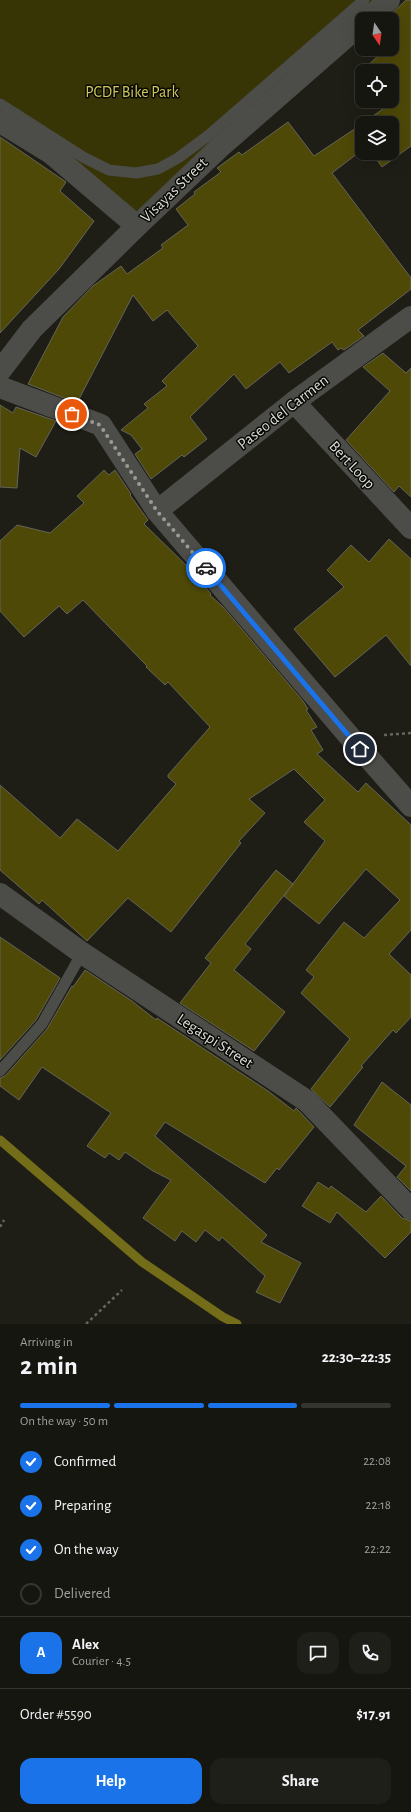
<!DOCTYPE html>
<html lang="en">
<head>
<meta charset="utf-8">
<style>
  :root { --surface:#161610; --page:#1f1f19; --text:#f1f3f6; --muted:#9e9f9f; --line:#353530; --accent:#1a73e8 }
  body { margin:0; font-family:"Alegreya Sans",sans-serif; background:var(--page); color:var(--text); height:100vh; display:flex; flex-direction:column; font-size:15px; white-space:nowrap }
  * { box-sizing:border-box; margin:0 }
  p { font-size:13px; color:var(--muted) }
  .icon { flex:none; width:22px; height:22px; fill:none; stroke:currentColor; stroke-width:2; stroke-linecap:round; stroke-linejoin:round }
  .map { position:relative; height:1324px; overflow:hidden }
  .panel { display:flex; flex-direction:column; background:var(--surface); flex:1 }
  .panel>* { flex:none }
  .needle { width:26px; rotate:167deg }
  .buttons { position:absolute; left:355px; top:12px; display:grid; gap:8px }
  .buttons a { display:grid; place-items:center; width:44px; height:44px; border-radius:8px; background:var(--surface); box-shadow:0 4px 16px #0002,0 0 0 1px var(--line); font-size:20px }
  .pin { position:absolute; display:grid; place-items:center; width:34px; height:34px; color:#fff; margin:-17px; border:2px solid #fff; border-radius:50%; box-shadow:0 1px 4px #0007 }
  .courier { position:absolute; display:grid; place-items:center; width:40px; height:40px; margin:-20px; border:3px solid #1a73e8; border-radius:50%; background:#fff; color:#222; box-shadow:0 1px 5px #0007 }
  .headline em { font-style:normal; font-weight:700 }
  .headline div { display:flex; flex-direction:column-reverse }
  .headline { display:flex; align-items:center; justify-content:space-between; height:68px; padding:0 20px }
  h1 { font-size:26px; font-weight:700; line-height:30px }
  .bar { display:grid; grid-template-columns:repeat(4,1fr); gap:6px 4px; align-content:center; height:48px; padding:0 20px }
  .bar i { height:5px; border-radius:3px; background:var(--line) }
  .bar .current { background:var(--accent) }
  .bar p { grid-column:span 4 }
  .line { display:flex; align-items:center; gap:10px; padding:0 20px; border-top:1px solid var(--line) }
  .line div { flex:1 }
  .round { display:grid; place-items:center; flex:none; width:42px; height:42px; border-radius:12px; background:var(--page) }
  ol { padding:0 20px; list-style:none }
  li { display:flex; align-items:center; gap:12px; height:44px }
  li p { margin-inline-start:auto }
  li .icon { padding:4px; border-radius:50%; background:var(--accent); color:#fff; stroke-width:4 }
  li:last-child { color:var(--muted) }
  li i { width:22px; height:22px; border:2px solid var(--line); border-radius:50% }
  .button { display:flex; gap:8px; margin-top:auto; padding:8px 20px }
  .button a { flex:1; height:46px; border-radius:12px; background:var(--accent); color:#fff; font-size:16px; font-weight:700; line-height:46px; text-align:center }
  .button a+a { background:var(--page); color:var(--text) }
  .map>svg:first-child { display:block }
  .green { fill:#373406 }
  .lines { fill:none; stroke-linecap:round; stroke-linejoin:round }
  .stream { stroke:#736d19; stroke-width:9 }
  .building { fill:#4e4907; stroke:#64645b }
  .path { stroke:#65655e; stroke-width:2.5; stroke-dasharray:3 3; stroke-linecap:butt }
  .lane { stroke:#4c4c48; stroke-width:11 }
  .street { stroke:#4c4c48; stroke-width:22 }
  .done { stroke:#9b9b95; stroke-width:4; stroke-dasharray:0 7.2 }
  .route { stroke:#1a73e8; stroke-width:5 }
  .labels { text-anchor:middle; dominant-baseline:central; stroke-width:3; stroke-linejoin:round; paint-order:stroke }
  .park-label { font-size:16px; fill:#d0c75a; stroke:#080805 }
  .street-label { font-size:16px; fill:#deded9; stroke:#080805 }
</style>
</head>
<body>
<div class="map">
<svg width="411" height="1324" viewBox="0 0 411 1324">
  <rect width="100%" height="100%" fill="#1e1e16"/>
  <path class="green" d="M0 0H376L136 212 0 116Z"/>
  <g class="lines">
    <path class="stream" d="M0 1140 142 1262 223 1317 237 1324"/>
  </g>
  <g class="building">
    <path d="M406 0H411V146L382 167 372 153H392V123H363L390 104 388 101H392V71H362L383 51 382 49H392V19H386Z"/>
    <path d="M288 122 314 156 362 124V150L332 173 411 278V289L358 330 364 336 344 350 341 348 338 350 332 342 289 373 280 362 246 389 234 374 190 417 207 439 184 457 182 455 151 479 135 454 142 449 131 435 121 430 148 408 144 404 167 386 162 381 198 346 167 310 153 321 133 295 77 403 28 384 63 317 93 286 121 266 127 274 163 248 161 245 188 225 176 209 195 194 194 192 221 172 217 168 239 152 242 155Z"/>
    <path d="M0 137 66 182 60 191 94 221 59 269 0 333Z"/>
    <path d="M383 353 406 373 411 368V497L399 486 394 492 346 440 390 391 363 367Z"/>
    <path d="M0 405 13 413 16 407 56 421 36 457 20 448 17 488 0 487Z"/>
    <path d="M104 470 109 475 115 470 131 494 130 495 148 520 144 524 194 573 211 594 210 595 223 607 303 701 308 709 306 710 317 727 311 730 323 750 317 754 358 792 366 783 411 825V930L389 954 411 975V1017L396 1033 393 1030 361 1066 363 1067 330 1107 311 1089 350 1039 301 993 314 977 306 970 344 922 364 938 400 900 366 869 319 924 284 896 325 841 304 822 325 800 294 769 249 799 265 813 239 841 241 843 171 932 128 898 87 941 42 900 39 904 0 870V785L60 838 77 819 118 851 176 784 168 777V775L210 727 168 682 165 685 146 667 147 666 83 600 67 614 59 606 24 637 0 611V541L17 525 50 533 84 503 77 496Z"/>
    <path d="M389 539 411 559V666L386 635 335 677 294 629 344 587 327 570 351 545 369 562Z"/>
    <path d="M276 870 293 884 245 944 251 949 234 970 285 1012 254 1051 180 1003 211 963 205 958Z"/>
    <path d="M0 937 60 978 36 1020 0 1060Z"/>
    <path d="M85 970 132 1001 156 1020 157 1018 268 1091 294 1111 296 1108 299 1111 314 1127 279 1170 277 1168 265 1183 165 1122 155 1136 267 1235 261 1242 301 1263 280 1303 256 1292 265 1276 222 1237 219 1241 205 1230 196 1242 182 1231 175 1241 143 1218 171 1180 153 1171 125 1152 119 1160 109 1153 105 1158 87 1146 111 1113 42 1067 19 1100 0 1086V1078L5 1076 47 1029 72 986 73 987Z"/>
    <path d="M382 1082 411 1105V1191L397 1177 406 1166 354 1125Z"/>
    <path d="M318 1182 329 1189 331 1186 366 1212 381 1196 402 1218 411 1221V1232L385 1258 337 1212 330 1223 302 1206Z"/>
  </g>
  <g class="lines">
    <g class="path">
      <path d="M384 735 411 733"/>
      <path d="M0 1227 4 1220"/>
      <path d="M86 1324 122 1290"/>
    </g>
    <g class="lane">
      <path d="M0 104 83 157 109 170 136 173 158 169 178 158 209 135 364 0"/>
      <path d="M0 1071 42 1024 82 953"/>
    </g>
    <g class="street">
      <path d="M367 19 389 0"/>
      <path d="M0 122 51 153 137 226"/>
      <path d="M0 371 32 329 137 226 220 147 362 23"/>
      <path d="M0 387 101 425 157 511 350 737 411 806"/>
      <path d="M294 402 411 528"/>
      <path d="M157 511 294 402 411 317"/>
      <path d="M0 894 82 953 307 1101 411 1209"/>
    </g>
  </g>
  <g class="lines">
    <path class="done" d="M72 414 100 425 157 511 206 568"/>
    <path class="route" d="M206 568 360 749"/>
  </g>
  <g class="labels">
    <g class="park-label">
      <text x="132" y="92">PCDF Bike Park</text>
    </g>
    <g class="street-label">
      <text transform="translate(174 190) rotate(-44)">Visayas Street</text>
      <text transform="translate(283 412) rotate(-38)">Paseo del Carmen</text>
      <text transform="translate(352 465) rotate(47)">Bert Loop</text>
      <text transform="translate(215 1041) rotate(33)">Legaspi Street</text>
    </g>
  </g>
</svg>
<div class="buttons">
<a><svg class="needle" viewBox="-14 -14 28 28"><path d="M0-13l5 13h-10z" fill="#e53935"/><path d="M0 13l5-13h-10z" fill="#9e9f9f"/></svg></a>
<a><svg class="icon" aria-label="locate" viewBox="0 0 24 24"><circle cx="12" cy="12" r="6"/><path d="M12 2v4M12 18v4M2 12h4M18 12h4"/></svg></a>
<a><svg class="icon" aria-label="layers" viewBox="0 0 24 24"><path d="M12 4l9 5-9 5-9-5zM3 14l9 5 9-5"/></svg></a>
</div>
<div class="pin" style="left:72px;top:414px;background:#ea580c"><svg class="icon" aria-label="bag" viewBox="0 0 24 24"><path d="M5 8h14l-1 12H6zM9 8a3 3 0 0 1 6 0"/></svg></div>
<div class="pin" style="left:360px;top:749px;background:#1f2937"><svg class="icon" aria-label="home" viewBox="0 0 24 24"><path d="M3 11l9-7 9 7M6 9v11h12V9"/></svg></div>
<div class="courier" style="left:206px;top:568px"><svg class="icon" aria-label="car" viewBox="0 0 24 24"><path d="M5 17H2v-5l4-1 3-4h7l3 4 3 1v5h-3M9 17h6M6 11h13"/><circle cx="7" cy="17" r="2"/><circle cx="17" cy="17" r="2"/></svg></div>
</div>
<section class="panel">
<div class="headline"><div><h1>2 min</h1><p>Arriving in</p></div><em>22:30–22:35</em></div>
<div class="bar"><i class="current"></i><i class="current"></i><i class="current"></i><i></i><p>On the way · 50 m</p></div>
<ol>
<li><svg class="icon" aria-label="check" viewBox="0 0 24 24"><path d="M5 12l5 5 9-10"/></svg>Confirmed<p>22:08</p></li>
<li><svg class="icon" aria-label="check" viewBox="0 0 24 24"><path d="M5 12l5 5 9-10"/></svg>Preparing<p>22:18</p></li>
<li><svg class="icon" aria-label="check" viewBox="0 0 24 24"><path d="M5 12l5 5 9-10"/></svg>On the way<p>22:22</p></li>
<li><i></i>Delivered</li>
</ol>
<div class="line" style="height:72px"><b class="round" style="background:var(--accent);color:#fff">A</b><div><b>Alex</b><p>Courier · 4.5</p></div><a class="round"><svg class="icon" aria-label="chat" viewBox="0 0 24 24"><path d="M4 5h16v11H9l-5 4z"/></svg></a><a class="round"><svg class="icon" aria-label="phone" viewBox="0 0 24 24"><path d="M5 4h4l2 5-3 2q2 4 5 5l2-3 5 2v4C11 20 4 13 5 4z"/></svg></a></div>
<div class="line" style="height:52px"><div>Order #5590</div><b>$17.91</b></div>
<div class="button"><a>Help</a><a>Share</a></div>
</section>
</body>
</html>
